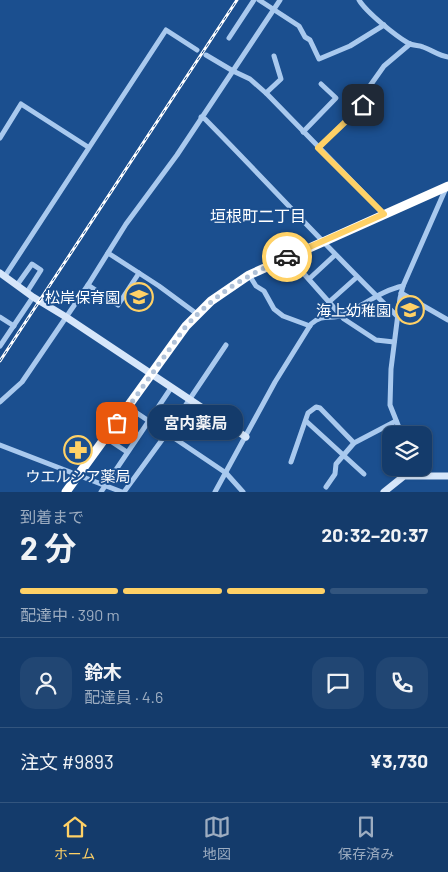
<!DOCTYPE html>
<html lang="ja">
<head>
<meta charset="utf-8">
<style>
  :root { --surface:#143b6b; --page:#214673; --text:#f1f3f6; --muted:#9dadc1; --line:#33557e; --accent:#ffd166 }
  body { margin:0; font-family:Barlow,"Noto Sans JP",sans-serif; background:var(--page); color:var(--text); height:100vh; display:flex; flex-direction:column; font-size:19px; white-space:nowrap }
  * { box-sizing:border-box; margin:0 }
  p { font-size:16px; color:var(--muted) }
  .icon { flex:none; width:28px; height:28px; fill:none; stroke:currentColor; stroke-width:2; stroke-linecap:round; stroke-linejoin:round }
  .map { position:relative; height:492px; overflow:hidden }
  .panel { display:flex; flex-direction:column; background:var(--surface); flex:1 }
  .panel>* { flex:none }
  .tools { position:absolute; left:382px; top:426px; display:grid; gap:10px }
  .tools a { display:grid; place-items:center; width:50px; height:50px; border-radius:10px; background:var(--surface); box-shadow:0 1px 4px #0004,0 0 0 1px var(--line); font-size:25px }
  .pin { position:absolute; display:grid; place-items:center; width:42px; height:42px; color:#fff; margin:-21px; border-radius:10px; box-shadow:0 2px 8px #0006 }
  .courier { position:absolute; display:grid; place-items:center; width:50px; height:50px; margin:-25px; border:4px solid #ffd166; border-radius:50%; background:#fff; color:#222; box-shadow:0 1px 6px #0007 }
  .bubble { position:absolute; height:35px; border-radius:15px; background:var(--surface); box-shadow:0 1px 4px #0004,0 0 0 1px var(--line); font-size:16px; font-weight:700; line-height:35px; text-align:center }
  .summary em { font-style:normal; font-weight:700 }
  .summary div { display:flex; flex-direction:column-reverse }
  .summary { display:flex; align-items:center; justify-content:space-between; height:85px; padding:0 20px }
  h1 { font-size:32px; font-weight:700; line-height:38px }
  .bar { display:grid; grid-template-columns:repeat(4,1fr); gap:8px 5px; align-content:center; height:60px; padding:0 20px }
  .bar i { height:6px; border-radius:4px; background:var(--line) }
  .bar .on { background:var(--accent) }
  .bar p { grid-column:span 4 }
  .line { display:flex; align-items:center; gap:12px; padding:0 20px; border-top:1px solid var(--line) }
  .line div { flex:1 }
  .round { display:grid; place-items:center; flex:none; width:52px; height:52px; border-radius:15px; background:var(--page) }
  .menu { display:flex; justify-content:space-around; align-items:center; height:70px; border-top:1px solid var(--line); background:var(--surface); font-size:14px; color:var(--muted) }
  .menu a { display:grid; justify-items:center; gap:2px }
  .menu .on { color:var(--accent) }
  .map>svg:first-child { display:block }
  .lines { fill:none; stroke-linecap:round; stroke-linejoin:round }
  .street { stroke:#a9c9ee; stroke-width:5 }
  .secondary { stroke:#d6e6fa; stroke-width:7 }
  .highway { stroke:#fff; stroke-width:9 }
  .rail-casing { stroke:#fff; stroke-width:3 }
  .rail { stroke:#1b4f8f; stroke-width:1; stroke-dasharray:4; stroke-linecap:butt }
  .done { stroke:#afc1d8; stroke-width:5; stroke-dasharray:0 9 }
  .route { stroke:#ffd166; stroke-width:6 }
  .labels { text-anchor:middle; dominant-baseline:central; stroke-width:4; stroke-linejoin:round; paint-order:stroke }
  .poi-label { font-size:15px; fill:#fff; stroke:#1b4f8f; text-anchor:end }
  .neighbourhood-label { font-size:16px; fill:#fff; stroke:#1b4f8f }
</style>
</head>
<body>
<div class="map">
<svg width="448" height="492" viewBox="0 0 448 492">
  <rect width="100%" height="100%" fill="#1b4f8f"/>
  <g class="lines">
    <g class="street">
      <path d="M259 0 299 26 305 37 310 40 319 59 350 46 384 25"/>
      <path d="M359 0C366 12 396 36 408 43 413 46 419 45 423 47 432 50 439 56 448 57"/>
      <path d="M229 38 254 0"/>
      <path d="M206 55 233 71"/>
      <path d="M233 71 250 79 267 94 384 214"/>
      <path d="M266 93 281 79 274 56"/>
      <path d="M201 117 205 119C270 185 332 253 398 317"/>
      <path d="M303 132 336 98 321 84"/>
      <path d="M0 138 21 104 88 147"/>
      <path d="M318 148 363 105 367 90 384 66 410 44"/>
      <path d="M108 253 159 286 197 314"/>
      <path d="M289 257 344 319 376 340 394 342"/>
      <path d="M249 275 256 286 264 291 274 309 283 316 310 326"/>
      <path d="M5 276 166 30 197 50"/>
      <path d="M309 279 335 255"/>
      <path d="M17 285 32 264 41 270 27 292"/>
      <path d="M88 285 118 305 139 273"/>
      <path d="M401 293 448 320"/>
      <path d="M329 302 357 277"/>
      <path d="M0 317 14 326"/>
      <path d="M0 346 33 297"/>
      <path d="M0 402 22 382 88 285 126 224 177 155 280 0"/>
      <path d="M128 407 226 473"/>
      <path d="M306 421 364 474"/>
      <path d="M402 435 390 405 391 369 400 298 403 286 446 188"/>
      <path d="M106 438 127 452"/>
      <path d="M0 445 122 492"/>
      <path d="M291 462 308 413 316 407 320 408 354 443"/>
      <path d="M416 468 417 476"/>
      <path d="M226 473 243 492"/>
      <path d="M326 487 335 474 336 464 354 443 396 421"/>
      <path d="M101 492 171 388"/>
      <path d="M124 492 167 433 226 345"/>
      <path d="M215 492 275 382 311 324C323 313 331 320 343 315 363 306 382 290 403 286"/>
    </g>
    <g class="secondary">
      <path d="M0 273 33 297 66 317 246 437"/>
      <path d="M384 492 404 476H448"/>
    </g>
    <path class="highway" d="M66 492 186 326 211 301 249 275 448 186"/>
    <defs>
      <path id="rail" d="M0 361 237 0"/>
    </defs>
    <use href="#rail" class="rail-casing"/>
    <use href="#rail" class="rail"/>
  </g>
  <g class="lines">
    <path class="done" d="M117 423 186 326C219 291 244 277 287 257"/>
    <path class="route" d="M287 257 384 214 318 148 363 105"/>
  </g>
  <defs>
    <symbol id="school-ring" viewBox="-11 -11 22 22"><circle r="9.5" fill="#1b4f8f" stroke="#ffd166" stroke-width="1.5"/><path d="M0-5L7-2L0 1L-7-2ZM-4 1L0 2.5L4 1V4Q0 6-4 4Z" fill="#ffd166"/></symbol>
    <symbol id="pharmacy-ring" viewBox="-11 -11 22 22"><circle r="9.5" fill="#1b4f8f" stroke="#ffd166" stroke-width="1.5"/><path d="M-2-6h4v4h4v4h-4v4h-4v-4h-4v-4h4Z" fill="#ffd166"/></symbol>
  </defs>
  <g fill-rule="evenodd">
    <use href="#school-ring" x="123" y="281" width="32" height="32"/>
    <use href="#school-ring" x="394" y="294" width="32" height="32"/>
    <use href="#pharmacy-ring" x="62" y="434" width="32" height="32"/>
  </g>
  <g class="labels">
    <g class="poi-label">
      <text x="120" y="297">松岸保育園</text>
      <text x="391" y="310">海上幼稚園</text>
      <text x="78" y="476" text-anchor="middle">ウエルシア薬局</text>
    </g>
    <g class="neighbourhood-label">
      <text x="258" y="215">垣根町二丁目</text>
    </g>
  </g>
</svg>
<div class="tools">
<a><svg class="icon" aria-label="layers" viewBox="0 0 24 24"><path d="M12 4l9 5-9 5-9-5zM3 14l9 5 9-5"/></svg></a>
</div>
<div class="pin" style="left:117px;top:423px;background:#ea580c"><svg class="icon" aria-label="bag" viewBox="0 0 24 24"><path d="M5 8h14l-1 12H6zM9 8a3 3 0 0 1 6 0"/></svg></div>
<div class="pin" style="left:363px;top:105px;background:#1f2937"><svg class="icon" aria-label="home" viewBox="0 0 24 24"><path d="M3 11l9-7 9 7M6 9v11h12V9"/></svg></div>
<div class="courier" style="left:287px;top:257px"><svg class="icon" aria-label="car" viewBox="0 0 24 24"><path d="M5 17H2v-5l4-1 3-4h7l3 4 3 1v5h-3M9 17h6M6 11h13"/><circle cx="7" cy="17" r="2"/><circle cx="17" cy="17" r="2"/></svg></div>
<div class="bubble" style="left:148px;top:405px;width:95px">宮内薬局</div>
</div>
<section class="panel">
<div class="summary"><div><h1>2 分</h1><p>到着まで</p></div><em>20:32–20:37</em></div>
<div class="bar"><i class="on"></i><i class="on"></i><i class="on"></i><i></i><p>配達中 · 390 m</p></div>
<div class="line" style="height:90px"><a class="round"><svg class="icon" aria-label="person" viewBox="0 0 24 24"><circle cx="12" cy="8" r="4"/><path d="M4 21q1-7 8-7t8 7"/></svg></a><div><b>鈴木</b><p>配達員 · 4.6</p></div><a class="round"><svg class="icon" aria-label="chat" viewBox="0 0 24 24"><path d="M4 5h16v11H9l-5 4z"/></svg></a><a class="round"><svg class="icon" aria-label="phone" viewBox="0 0 24 24"><path d="M5 4h4l2 5-3 2q2 4 5 5l2-3 5 2v4C11 20 4 13 5 4z"/></svg></a></div>
<div class="line" style="height:65px"><div>注文 #9893</div><b>¥3,730</b></div>
</section>
<nav class="menu">
<a class="on"><svg class="icon" aria-label="home" viewBox="0 0 24 24"><path d="M3 11l9-7 9 7M6 9v11h12V9"/></svg>ホーム</a>
<a><svg class="icon" aria-label="map" viewBox="0 0 24 24"><path d="M3 6l6-2 6 2 6-2v14l-6 2-6-2-6 2zM9 4v14M15 6v14"/></svg>地図</a>
<a><svg class="icon" aria-label="saved" viewBox="0 0 24 24"><path d="M7 4h10v16l-5-4-5 4z"/></svg>保存済み</a>
</nav>
</body>
</html>
